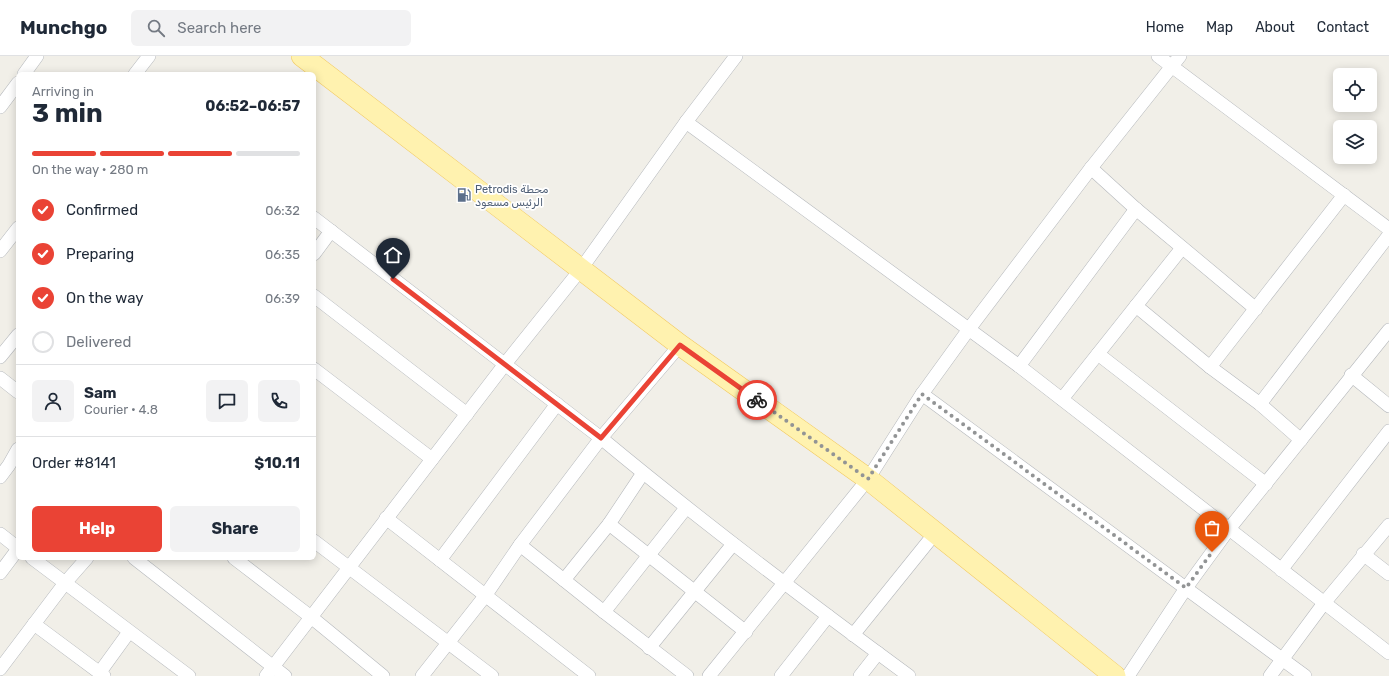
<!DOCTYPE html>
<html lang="en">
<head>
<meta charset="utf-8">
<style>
  :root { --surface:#fff; --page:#f2f2f3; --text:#1f2937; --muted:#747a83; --line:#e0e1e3; --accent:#ea4335 }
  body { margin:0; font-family:Rubik,Cairo,sans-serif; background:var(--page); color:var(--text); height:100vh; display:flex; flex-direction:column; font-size:15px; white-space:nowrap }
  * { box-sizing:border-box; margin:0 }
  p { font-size:13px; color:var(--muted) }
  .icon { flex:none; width:22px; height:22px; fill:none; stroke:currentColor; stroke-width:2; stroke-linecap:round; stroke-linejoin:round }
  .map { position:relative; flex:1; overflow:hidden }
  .drawer { position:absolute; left:16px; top:16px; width:300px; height:488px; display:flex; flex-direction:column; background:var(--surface); border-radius:6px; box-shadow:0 2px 10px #0003 }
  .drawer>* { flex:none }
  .fabs { position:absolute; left:1333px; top:12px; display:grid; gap:8px }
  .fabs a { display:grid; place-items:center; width:44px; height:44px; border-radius:6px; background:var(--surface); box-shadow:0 2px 10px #0003; font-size:20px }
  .pin { position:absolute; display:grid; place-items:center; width:34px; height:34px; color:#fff; margin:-41px -17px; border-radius:50% 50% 50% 0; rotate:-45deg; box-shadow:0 0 4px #0007 }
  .pin .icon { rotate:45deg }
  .courier { position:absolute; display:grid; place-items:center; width:40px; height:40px; margin:-20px; border:3px solid #ea4335; border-radius:50%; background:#fff; color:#222; box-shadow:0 1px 5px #0007 }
  .headline em { font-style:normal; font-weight:700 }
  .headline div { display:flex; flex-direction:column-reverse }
  .headline { display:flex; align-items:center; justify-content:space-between; height:68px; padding:0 16px }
  h1 { font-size:26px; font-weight:700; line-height:30px }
  .bar { display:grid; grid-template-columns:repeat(4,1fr); gap:6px 4px; align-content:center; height:48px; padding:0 16px }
  .bar i { height:5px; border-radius:3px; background:var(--line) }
  .bar .selected { background:var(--accent) }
  .bar p { grid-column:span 4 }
  .line { display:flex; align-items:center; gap:10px; padding:0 16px; border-top:1px solid var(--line) }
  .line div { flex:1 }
  .round { display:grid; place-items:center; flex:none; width:42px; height:42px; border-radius:6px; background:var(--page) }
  ol { padding:0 16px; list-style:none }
  li { display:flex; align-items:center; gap:12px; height:44px }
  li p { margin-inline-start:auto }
  li .icon { padding:4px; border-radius:50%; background:var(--accent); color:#fff; stroke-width:4 }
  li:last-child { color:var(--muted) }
  li i { width:22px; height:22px; border:2px solid var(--line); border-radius:50% }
  .cta { display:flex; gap:8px; margin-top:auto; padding:8px 16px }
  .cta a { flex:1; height:46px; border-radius:6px; background:var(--accent); color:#fff; font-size:16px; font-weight:700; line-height:46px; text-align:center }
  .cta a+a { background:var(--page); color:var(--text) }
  header { display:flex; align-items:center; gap:24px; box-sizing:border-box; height:56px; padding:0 20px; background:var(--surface); border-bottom:1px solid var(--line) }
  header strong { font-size:19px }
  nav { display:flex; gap:22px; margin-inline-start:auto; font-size:14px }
  .search { width:280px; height:36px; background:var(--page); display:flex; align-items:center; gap:10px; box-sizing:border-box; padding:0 14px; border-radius:6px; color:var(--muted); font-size:15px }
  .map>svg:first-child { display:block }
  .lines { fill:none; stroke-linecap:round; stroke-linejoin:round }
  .street-casing { stroke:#b5b8bc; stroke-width:14 }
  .primary-casing { stroke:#f2c960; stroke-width:22 }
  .street { stroke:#fff; stroke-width:13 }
  .primary { stroke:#fff2af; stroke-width:21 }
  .done { stroke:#929495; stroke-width:4; stroke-dasharray:0 7.2 }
  .route { stroke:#ea4335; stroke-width:5 }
  .labels { text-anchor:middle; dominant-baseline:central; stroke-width:3.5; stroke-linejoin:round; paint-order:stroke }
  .service-label { font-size:11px; fill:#4e5e75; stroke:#fff; text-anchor:start }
</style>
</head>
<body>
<header>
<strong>Munchgo</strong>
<div class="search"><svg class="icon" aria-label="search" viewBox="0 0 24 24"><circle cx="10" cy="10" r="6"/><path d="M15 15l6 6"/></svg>Search here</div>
<nav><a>Home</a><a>Map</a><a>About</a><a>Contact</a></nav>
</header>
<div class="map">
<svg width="1389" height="620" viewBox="0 0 1389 620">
  <rect width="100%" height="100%" fill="#f1efe8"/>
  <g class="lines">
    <defs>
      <g id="street">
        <path d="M1158 0 1389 173"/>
        <path d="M24 18 37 0"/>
        <path d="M135 18 149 0"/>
        <path d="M0 51 18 27"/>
        <path d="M686 66 1019 310 1389 597"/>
        <path d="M1091 112 1136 153 1256 253"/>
        <path d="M314 162 601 382C701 465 804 543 909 620"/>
        <path d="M0 195 18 172"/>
        <path d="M314 198 331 175"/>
        <path d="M314 240 467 358"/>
        <path d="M1136 250 1210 311"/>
        <path d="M1098 298 1266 428"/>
        <path d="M0 301 18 279"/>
        <path d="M1019 310 1136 153"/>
        <path d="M314 313 432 403"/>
        <path d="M1351 319 1389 350"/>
        <path d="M0 322 18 336"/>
        <path d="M922 338 1305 620"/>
        <path d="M1062 343 1182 192"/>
        <path d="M1260 348 1389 179"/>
        <path d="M1301 384 1260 348 1210 311 1344 139"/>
        <path d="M0 421 9 409 18 393"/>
        <path d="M386 462 589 620"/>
        <path d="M609 468 746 576"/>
        <path d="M0 478 18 492"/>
        <path d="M314 485 492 620"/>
        <path d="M520 489 604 556 687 620"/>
        <path d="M1363 498 1389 518"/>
        <path d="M32 502 189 620"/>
        <path d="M134 502 285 620"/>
        <path d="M234 502 311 561 383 620"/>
        <path d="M440 504 557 348"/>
        <path d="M1281 514 1389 375"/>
        <path d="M0 517 18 493"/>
        <path d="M564 524 609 468 643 417"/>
        <path d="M604 556 686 452"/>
        <path d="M34 568 104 620"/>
        <path d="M853 579 936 476"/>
        <path d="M649 592 733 488"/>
        <path d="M0 613 65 527 87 502"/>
        <path d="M100 616 129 576"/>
        <path d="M266 620 505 308 581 213 686 66 736 0"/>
        <path d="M422 620 485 540 520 489 601 382 680 289"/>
        <path d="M709 620 868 423 922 338 969 273 1091 112 1180 0"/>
        <path d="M781 620 828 560"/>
        <path d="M860 620 878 597"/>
        <path d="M1128 620 1186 532 1229 473 1389 274"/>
        <path d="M1270 620 1324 547 1389 469"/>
      </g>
      <path id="primary" d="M302 0 680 289 868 423 1115 620"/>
    </defs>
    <use href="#street" class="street-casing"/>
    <use href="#primary" class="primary-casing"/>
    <use href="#street" class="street"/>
    <use href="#primary" class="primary"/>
  </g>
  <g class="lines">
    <path class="done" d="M757 344 868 423 922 338 1186 532 1212 496"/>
    <path class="route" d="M393 223 601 382 680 289 757 344"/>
  </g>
  <defs>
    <symbol id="fuel-bare" viewBox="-9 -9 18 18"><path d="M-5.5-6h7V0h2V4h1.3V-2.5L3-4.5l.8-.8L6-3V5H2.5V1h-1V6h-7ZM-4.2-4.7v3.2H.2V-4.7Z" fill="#5c6f8a" stroke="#fff" stroke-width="2.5" paint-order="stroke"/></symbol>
  </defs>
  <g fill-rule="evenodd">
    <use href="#fuel-bare" x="454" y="129" width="20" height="20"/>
  </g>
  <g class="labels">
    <g class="service-label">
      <text x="475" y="133">Petrodis محطة<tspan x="475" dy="13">الرئيس مسعود</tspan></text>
    </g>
  </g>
</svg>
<div class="fabs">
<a><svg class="icon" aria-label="locate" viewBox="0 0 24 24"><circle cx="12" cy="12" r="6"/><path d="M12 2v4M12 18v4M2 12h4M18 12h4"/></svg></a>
<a><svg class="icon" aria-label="layers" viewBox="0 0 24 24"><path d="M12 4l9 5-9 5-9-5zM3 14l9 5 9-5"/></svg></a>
</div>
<div class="pin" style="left:1212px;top:496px;background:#ea580c"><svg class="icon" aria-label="bag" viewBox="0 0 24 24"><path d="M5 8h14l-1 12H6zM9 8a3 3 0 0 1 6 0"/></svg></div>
<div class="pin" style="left:393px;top:223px;background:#1f2937"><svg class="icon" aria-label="home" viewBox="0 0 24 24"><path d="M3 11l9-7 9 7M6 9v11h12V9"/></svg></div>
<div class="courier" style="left:757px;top:344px"><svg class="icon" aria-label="bike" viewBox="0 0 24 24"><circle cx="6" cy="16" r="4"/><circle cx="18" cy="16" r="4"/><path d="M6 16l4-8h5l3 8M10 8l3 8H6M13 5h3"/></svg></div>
<section class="drawer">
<div class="headline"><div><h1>3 min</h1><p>Arriving in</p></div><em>06:52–06:57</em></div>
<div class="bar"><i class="selected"></i><i class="selected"></i><i class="selected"></i><i></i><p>On the way · 280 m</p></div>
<ol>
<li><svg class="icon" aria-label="check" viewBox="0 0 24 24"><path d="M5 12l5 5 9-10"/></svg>Confirmed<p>06:32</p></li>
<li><svg class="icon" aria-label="check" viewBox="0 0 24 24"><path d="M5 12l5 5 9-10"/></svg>Preparing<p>06:35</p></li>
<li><svg class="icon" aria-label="check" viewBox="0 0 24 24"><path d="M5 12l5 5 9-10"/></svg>On the way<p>06:39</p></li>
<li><i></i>Delivered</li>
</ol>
<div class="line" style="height:72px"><a class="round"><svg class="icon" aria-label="person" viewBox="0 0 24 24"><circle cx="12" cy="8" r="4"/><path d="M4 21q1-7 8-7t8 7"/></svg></a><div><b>Sam</b><p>Courier · 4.8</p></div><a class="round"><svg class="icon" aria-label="chat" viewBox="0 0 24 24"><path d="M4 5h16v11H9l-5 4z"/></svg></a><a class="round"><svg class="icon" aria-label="phone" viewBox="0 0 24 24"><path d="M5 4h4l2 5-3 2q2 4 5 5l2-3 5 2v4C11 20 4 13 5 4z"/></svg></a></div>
<div class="line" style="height:52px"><div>Order #8141</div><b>$10.11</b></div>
<div class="cta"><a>Help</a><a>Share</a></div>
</section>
</div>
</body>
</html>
